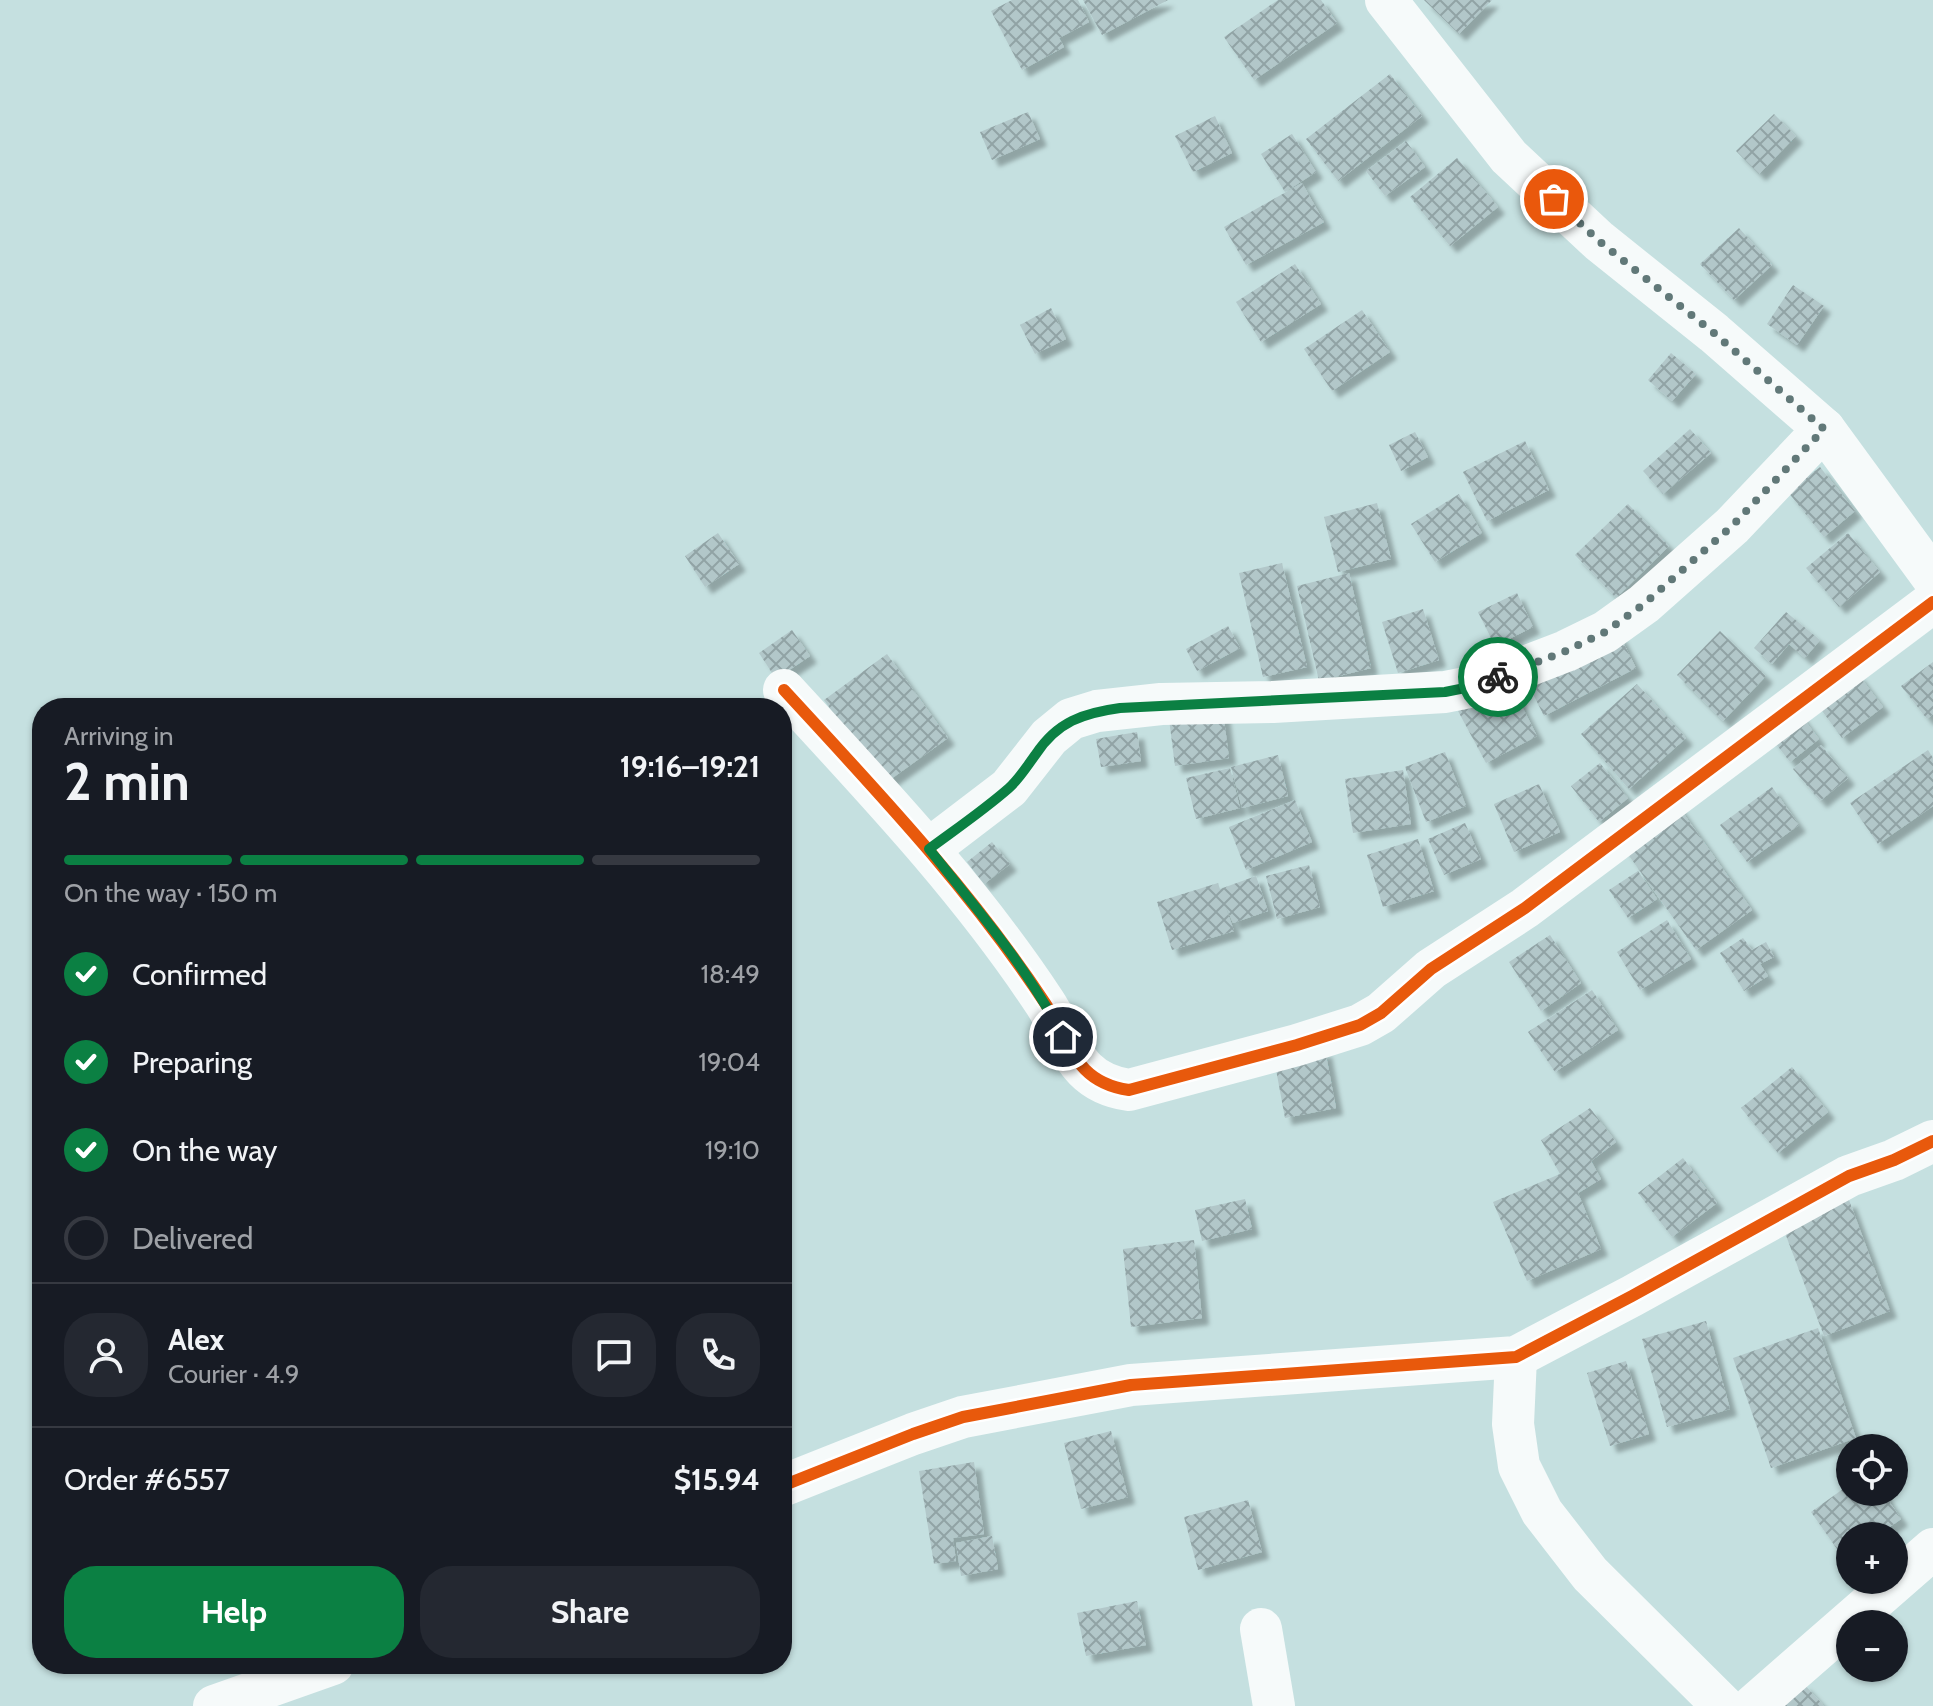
<!DOCTYPE html>
<html lang="en">
<head>
<meta charset="utf-8">
<style>
  :root { --surface:#171b24; --page:#242831; --text:#f1f3f6; --muted:#9ea1a6; --line:#363941; --accent:#0b8043 }
  body { margin:0; font-family:Cabin,sans-serif; background:var(--page); color:var(--text); height:100vh; display:flex; flex-direction:column; font-size:30px; white-space:nowrap }
  * { box-sizing:border-box; margin:0 }
  p { font-size:26px; color:var(--muted) }
  .icon { flex:none; width:44px; height:44px; fill:none; stroke:currentColor; stroke-width:2; stroke-linecap:round; stroke-linejoin:round }
  .map { position:relative; flex:1; overflow:hidden }
  .drawer { position:absolute; left:32px; top:698px; width:760px; height:976px; display:flex; flex-direction:column; background:var(--surface); border-radius:32px; box-shadow:0 2px 6px #0004 }
  .drawer>* { flex:none }
  .buttons { position:absolute; left:1836px; top:1434px; display:grid; gap:16px }
  .buttons a { display:grid; place-items:center; width:72px; height:72px; border-radius:50%; background:var(--surface); box-shadow:0 2px 6px #0004; font-size:40px }
  .pin { position:absolute; display:grid; place-items:center; width:68px; height:68px; color:#fff; margin:-34px; border:4px solid #fff; border-radius:50%; box-shadow:0 2px 8px #0007 }
  .courier { position:absolute; display:grid; place-items:center; width:80px; height:80px; margin:-40px; border:6px solid #0b8043; border-radius:50%; background:#fff; color:#222; box-shadow:0 2px 10px #0007 }
  .headline em { font-style:normal; font-weight:700 }
  .headline div { display:flex; flex-direction:column-reverse }
  .headline { display:flex; align-items:center; justify-content:space-between; height:136px; padding:0 32px }
  h1 { font-size:52px; font-weight:700; line-height:60px }
  .bar { display:grid; grid-template-columns:repeat(4,1fr); gap:12px 8px; align-content:center; height:96px; padding:0 32px }
  .bar i { height:10px; border-radius:6px; background:var(--line) }
  .bar .selected { background:var(--accent) }
  .bar p { grid-column:span 4 }
  .line { display:flex; align-items:center; gap:20px; padding:0 32px; border-top:2px solid var(--line) }
  .line div { flex:1 }
  .round { display:grid; place-items:center; flex:none; width:84px; height:84px; border-radius:32px; background:var(--page) }
  ol { padding:0 32px; list-style:none }
  li { display:flex; align-items:center; gap:24px; height:88px }
  li p { margin-inline-start:auto }
  li .icon { padding:8px; border-radius:50%; background:var(--accent); color:#fff; stroke-width:4 }
  li:last-child { color:var(--muted) }
  li i { width:44px; height:44px; border:4px solid var(--line); border-radius:50% }
  .button { display:flex; gap:16px; margin-top:auto; padding:16px 32px }
  .button a { flex:1; height:92px; border-radius:32px; background:var(--accent); color:#fff; font-size:32px; font-weight:700; line-height:92px; text-align:center }
  .button a+a { background:var(--page); color:var(--text) }
  .map>svg:first-child { display:block }
  .building { fill:url(#building-cross-hatch); filter:url(#shadow) }
  .lines { fill:none; stroke-linecap:round; stroke-linejoin:round }
  .street { stroke:#f6fafa; stroke-width:42 }
  .cycleway-casing { stroke:#fff; stroke-width:17 }
  .cycleway { stroke:#e8590c; stroke-width:12 }
  .done { stroke:#617878; stroke-width:8; stroke-dasharray:0 14.4 }
  .route { stroke:#0b8043; stroke-width:10 }
</style>
</head>
<body>
<div class="map">
<svg width="1933" height="1706" viewBox="0 0 1933 1706">
  <defs>
    <pattern id="building-cross-hatch" width="8" height="8" patternUnits="userSpaceOnUse" patternTransform="scale(2)"><rect width="8" height="8" fill="#b2c7c9"/><path d="M0 0l8 8M0 8l8-8" fill="none" stroke="#91a3a5"/></pattern>
    <filter id="shadow"><feDropShadow dx="7" dy="7" stdDeviation="2" flood-color="#0004"/></filter>
  </defs>
  <rect width="100%" height="100%" fill="#c5e0e0"/>
  <g class="building">
    <path d="M1012 0H1078L1089 22 1059 38 1064 47 1022 70 991 11Z"/>
    <path d="M1083 0H1168L1102 35Z"/>
    <path d="M1278 0H1321L1337 23 1254 80 1224 37Z"/>
    <path d="M1424 0H1492L1459 34Z"/>
    <path d="M1390 74 1422 116 1338 181 1306 139Z"/>
    <path d="M1028 112 1040 139 992 160 980 132Z"/>
    <path d="M1774 114 1796 136 1759 174 1736 151Z"/>
    <path d="M1215 116 1232 153 1193 172 1175 136Z"/>
    <path d="M1292 134 1316 172 1285 192 1261 154Z"/>
    <path d="M1406 141 1425 167 1385 196 1366 171Z"/>
    <path d="M1457 158 1498 207 1450 246 1410 197Z"/>
    <path d="M1302 183 1324 222 1246 265 1224 227Z"/>
    <path d="M1739 228 1772 265 1734 300 1700 264Z"/>
    <path d="M1295 264 1321 304 1261 342 1236 302Z"/>
    <path d="M1793 285 1824 306 1797 345 1767 324Z"/>
    <path d="M1051 308 1066 339 1035 354 1020 325Z"/>
    <path d="M1362 310 1390 352 1332 391 1304 349Z"/>
    <path d="M1671 353 1696 374 1672 401 1648 380Z"/>
    <path d="M1690 429 1711 453 1663 494 1643 471Z"/>
    <path d="M1415 432 1428 457 1401 471 1389 445Z"/>
    <path d="M1525 441 1549 490 1487 521 1463 472Z"/>
    <path d="M1820 467 1855 511 1824 537 1788 492Z"/>
    <path d="M1459 494 1482 533 1435 562 1411 524Z"/>
    <path d="M1377 503 1391 559 1338 572 1324 517Z"/>
    <path d="M1628 504 1669 546 1616 598 1575 555Z"/>
    <path d="M718 533 739 564 705 587 685 556Z"/>
    <path d="M1848 533 1880 572 1839 607 1806 568Z"/>
    <path d="M1282 563 1307 667 1263 677 1239 573Z"/>
    <path d="M1349 573 1371 668 1319 681 1297 586Z"/>
    <path d="M1517 593 1533 627 1495 646 1478 612Z"/>
    <path d="M1423 609 1439 660 1398 673 1382 622Z"/>
    <path d="M1786 612 1820 640 1805 658 1789 644 1772 664 1754 648Z"/>
    <path d="M1228 626 1240 648 1197 671 1186 649Z"/>
    <path d="M792 630 810 656 776 679 759 653Z"/>
    <path d="M1720 631 1766 676 1723 721 1677 675Z"/>
    <path d="M1619 634 1636 668 1544 716 1527 682Z"/>
    <path d="M887 654 948 738 884 784 824 700Z"/>
    <path d="M1933 662V714L1927 719 1901 686Z"/>
    <path d="M1857 673 1883 707 1842 738 1817 704Z"/>
    <path d="M1510 683 1537 736 1486 763 1458 711Z"/>
    <path d="M1637 684 1686 738 1629 789 1581 734Z"/>
    <path d="M1795 708 1819 739 1790 762 1766 731Z"/>
    <path d="M1223 712 1229 758 1175 766 1169 719Z"/>
    <path d="M1137 732 1141 761 1101 767 1096 739Z"/>
    <path d="M1821 745 1848 778 1820 801 1793 769Z"/>
    <path d="M1928 750 1933 758V806L1878 844 1850 803Z"/>
    <path d="M1445 752 1466 806 1426 822 1405 767Z"/>
    <path d="M1278 755 1288 796 1242 808 1231 767Z"/>
    <path d="M1600 763 1628 798 1599 822 1571 786Z"/>
    <path d="M1230 768 1240 808 1196 819 1186 778Z"/>
    <path d="M1403 770 1411 824 1353 833 1345 779Z"/>
    <path d="M1539 784 1560 832 1514 852 1494 804Z"/>
    <path d="M1772 787 1799 825 1747 862 1720 825Z"/>
    <path d="M1295 800 1312 842 1246 870 1229 827Z"/>
    <path d="M1676 803 1752 910 1696 950 1620 843Z"/>
    <path d="M1465 823 1481 859 1444 875 1428 839Z"/>
    <path d="M1418 839 1434 891 1383 907 1367 855Z"/>
    <path d="M992 842 1010 864 984 884 967 862Z"/>
    <path d="M1309 865 1320 907 1277 919 1266 876Z"/>
    <path d="M1638 871 1657 899 1628 918 1609 890Z"/>
    <path d="M1256 876 1268 911 1233 923 1225 905 1234 931 1172 950 1157 902 1218 883 1220 889Z"/>
    <path d="M1667 920 1691 959 1640 990 1617 952Z"/>
    <path d="M1550 935 1581 983 1541 1011 1509 962Z"/>
    <path d="M1743 938 1752 950 1766 942 1774 957 1760 964 1768 976 1744 991 1720 953Z"/>
    <path d="M1592 990 1618 1030 1555 1072 1528 1032Z"/>
    <path d="M1325 1050 1336 1108 1285 1118 1274 1059Z"/>
    <path d="M1792 1067 1828 1112 1778 1153 1741 1108Z"/>
    <path d="M1590 1108 1616 1142 1591 1161 1601 1179 1578 1193 1601 1249 1527 1281 1493 1202 1560 1174 1541 1140Z"/>
    <path d="M1683 1158 1717 1203 1672 1237 1638 1193Z"/>
    <path d="M1245 1199 1252 1229 1202 1241 1195 1210Z"/>
    <path d="M1849 1200 1890 1311 1824 1336 1782 1225Z"/>
    <path d="M1194 1240 1202 1318 1131 1327 1123 1249Z"/>
    <path d="M1706 1321 1730 1409 1667 1427 1642 1339Z"/>
    <path d="M1818 1328 1856 1438 1771 1468 1733 1358Z"/>
    <path d="M1626 1361 1649 1434 1610 1446 1587 1373Z"/>
    <path d="M1111 1431 1128 1497 1081 1509 1064 1443Z"/>
    <path d="M974 1462 984 1534 953 1538 956 1561 934 1564 919 1471Z"/>
    <path d="M1850 1484V1492H1883L1901 1519 1877 1536H1850V1555L1844 1559 1811 1512Z"/>
    <path d="M1248 1500 1262 1552 1198 1570 1184 1517Z"/>
    <path d="M992 1536 998 1569 961 1576 956 1543Z"/>
    <path d="M1137 1601 1146 1645 1086 1656 1077 1613Z"/>
    <path d="M1803 1683 1824 1706H1778Z"/>
  </g>
  <g class="lines">
    <g class="street">
      <path d="M1386 0 1509 157 1599 241 1714 333 1824 429 1933 578"/>
      <path d="M784 690C876 790 970 889 1045 1003 1071 1043 1074 1082 1129 1090L1297 1045 1360 1025 1381 1013 1431 969 1525 908 1933 602"/>
      <path d="M929 849 1009 788 1049 737 1071 719 1097 711 1161 704 1273 702 1445 692 1475 686 1566 651 1605 632 1644 604 1732 526 1824 429"/>
      <path d="M1516 1357 1513 1424 1519 1466 1542 1512 1590 1574 1723 1706"/>
      <path d="M782 1486 913 1434 963 1417 1131 1385 1516 1357 1632 1296 1849 1176 1894 1160 1933 1141"/>
      <path d="M1261 1629 1274 1706"/>
      <path d="M214 1706 333 1664"/>
      <path d="M1753 1706 1933 1549"/>
    </g>
    <defs>
      <g id="cycleway">
        <path d="M784 690C876 790 970 889 1045 1003 1071 1043 1074 1082 1129 1090L1297 1045 1360 1025 1381 1013 1431 969 1525 908 1933 602"/>
        <path d="M782 1486 913 1434 963 1417 1131 1385 1516 1357 1632 1296 1849 1176 1894 1160 1933 1141"/>
      </g>
    </defs>
    <use href="#cycleway" class="cycleway-casing"/>
    <use href="#cycleway" class="cycleway"/>
  </g>
  <g class="lines">
    <path class="done" d="M1498 677 1566 651 1605 632 1644 604 1732 526 1824 429 1714 333 1599 241 1554 199"/>
    <path class="route" d="M1063 1037C1028 968 977 909 929 849 956 829 984 810 1009 788 1020 778 1027 766 1036 754 1057 722 1083 713 1120 708L1445 692 1475 686 1498 677"/>
  </g>
</svg>
<div class="buttons">
<a><svg class="icon" aria-label="locate" viewBox="0 0 24 24"><circle cx="12" cy="12" r="6"/><path d="M12 2v4M12 18v4M2 12h4M18 12h4"/></svg></a>
<a>+</a>
<a>−</a>
</div>
<div class="pin" style="left:1554px;top:199px;background:#ea580c"><svg class="icon" aria-label="bag" viewBox="0 0 24 24"><path d="M5 8h14l-1 12H6zM9 8a3 3 0 0 1 6 0"/></svg></div>
<div class="pin" style="left:1063px;top:1037px;background:#1f2937"><svg class="icon" aria-label="home" viewBox="0 0 24 24"><path d="M3 11l9-7 9 7M6 9v11h12V9"/></svg></div>
<div class="courier" style="left:1498px;top:677px"><svg class="icon" aria-label="bike" viewBox="0 0 24 24"><circle cx="6" cy="16" r="4"/><circle cx="18" cy="16" r="4"/><path d="M6 16l4-8h5l3 8M10 8l3 8H6M13 5h3"/></svg></div>
<section class="drawer">
<div class="headline"><div><h1>2 min</h1><p>Arriving in</p></div><em>19:16–19:21</em></div>
<div class="bar"><i class="selected"></i><i class="selected"></i><i class="selected"></i><i></i><p>On the way · 150 m</p></div>
<ol>
<li><svg class="icon" aria-label="check" viewBox="0 0 24 24"><path d="M5 12l5 5 9-10"/></svg>Confirmed<p>18:49</p></li>
<li><svg class="icon" aria-label="check" viewBox="0 0 24 24"><path d="M5 12l5 5 9-10"/></svg>Preparing<p>19:04</p></li>
<li><svg class="icon" aria-label="check" viewBox="0 0 24 24"><path d="M5 12l5 5 9-10"/></svg>On the way<p>19:10</p></li>
<li><i></i>Delivered</li>
</ol>
<div class="line" style="height:144px"><a class="round"><svg class="icon" aria-label="person" viewBox="0 0 24 24"><circle cx="12" cy="8" r="4"/><path d="M4 21q1-7 8-7t8 7"/></svg></a><div><b>Alex</b><p>Courier · 4.9</p></div><a class="round"><svg class="icon" aria-label="chat" viewBox="0 0 24 24"><path d="M4 5h16v11H9l-5 4z"/></svg></a><a class="round"><svg class="icon" aria-label="phone" viewBox="0 0 24 24"><path d="M5 4h4l2 5-3 2q2 4 5 5l2-3 5 2v4C11 20 4 13 5 4z"/></svg></a></div>
<div class="line" style="height:104px"><div>Order #6557</div><b>$15.94</b></div>
<div class="button"><a>Help</a><a>Share</a></div>
</section>
</div>
</body>
</html>
